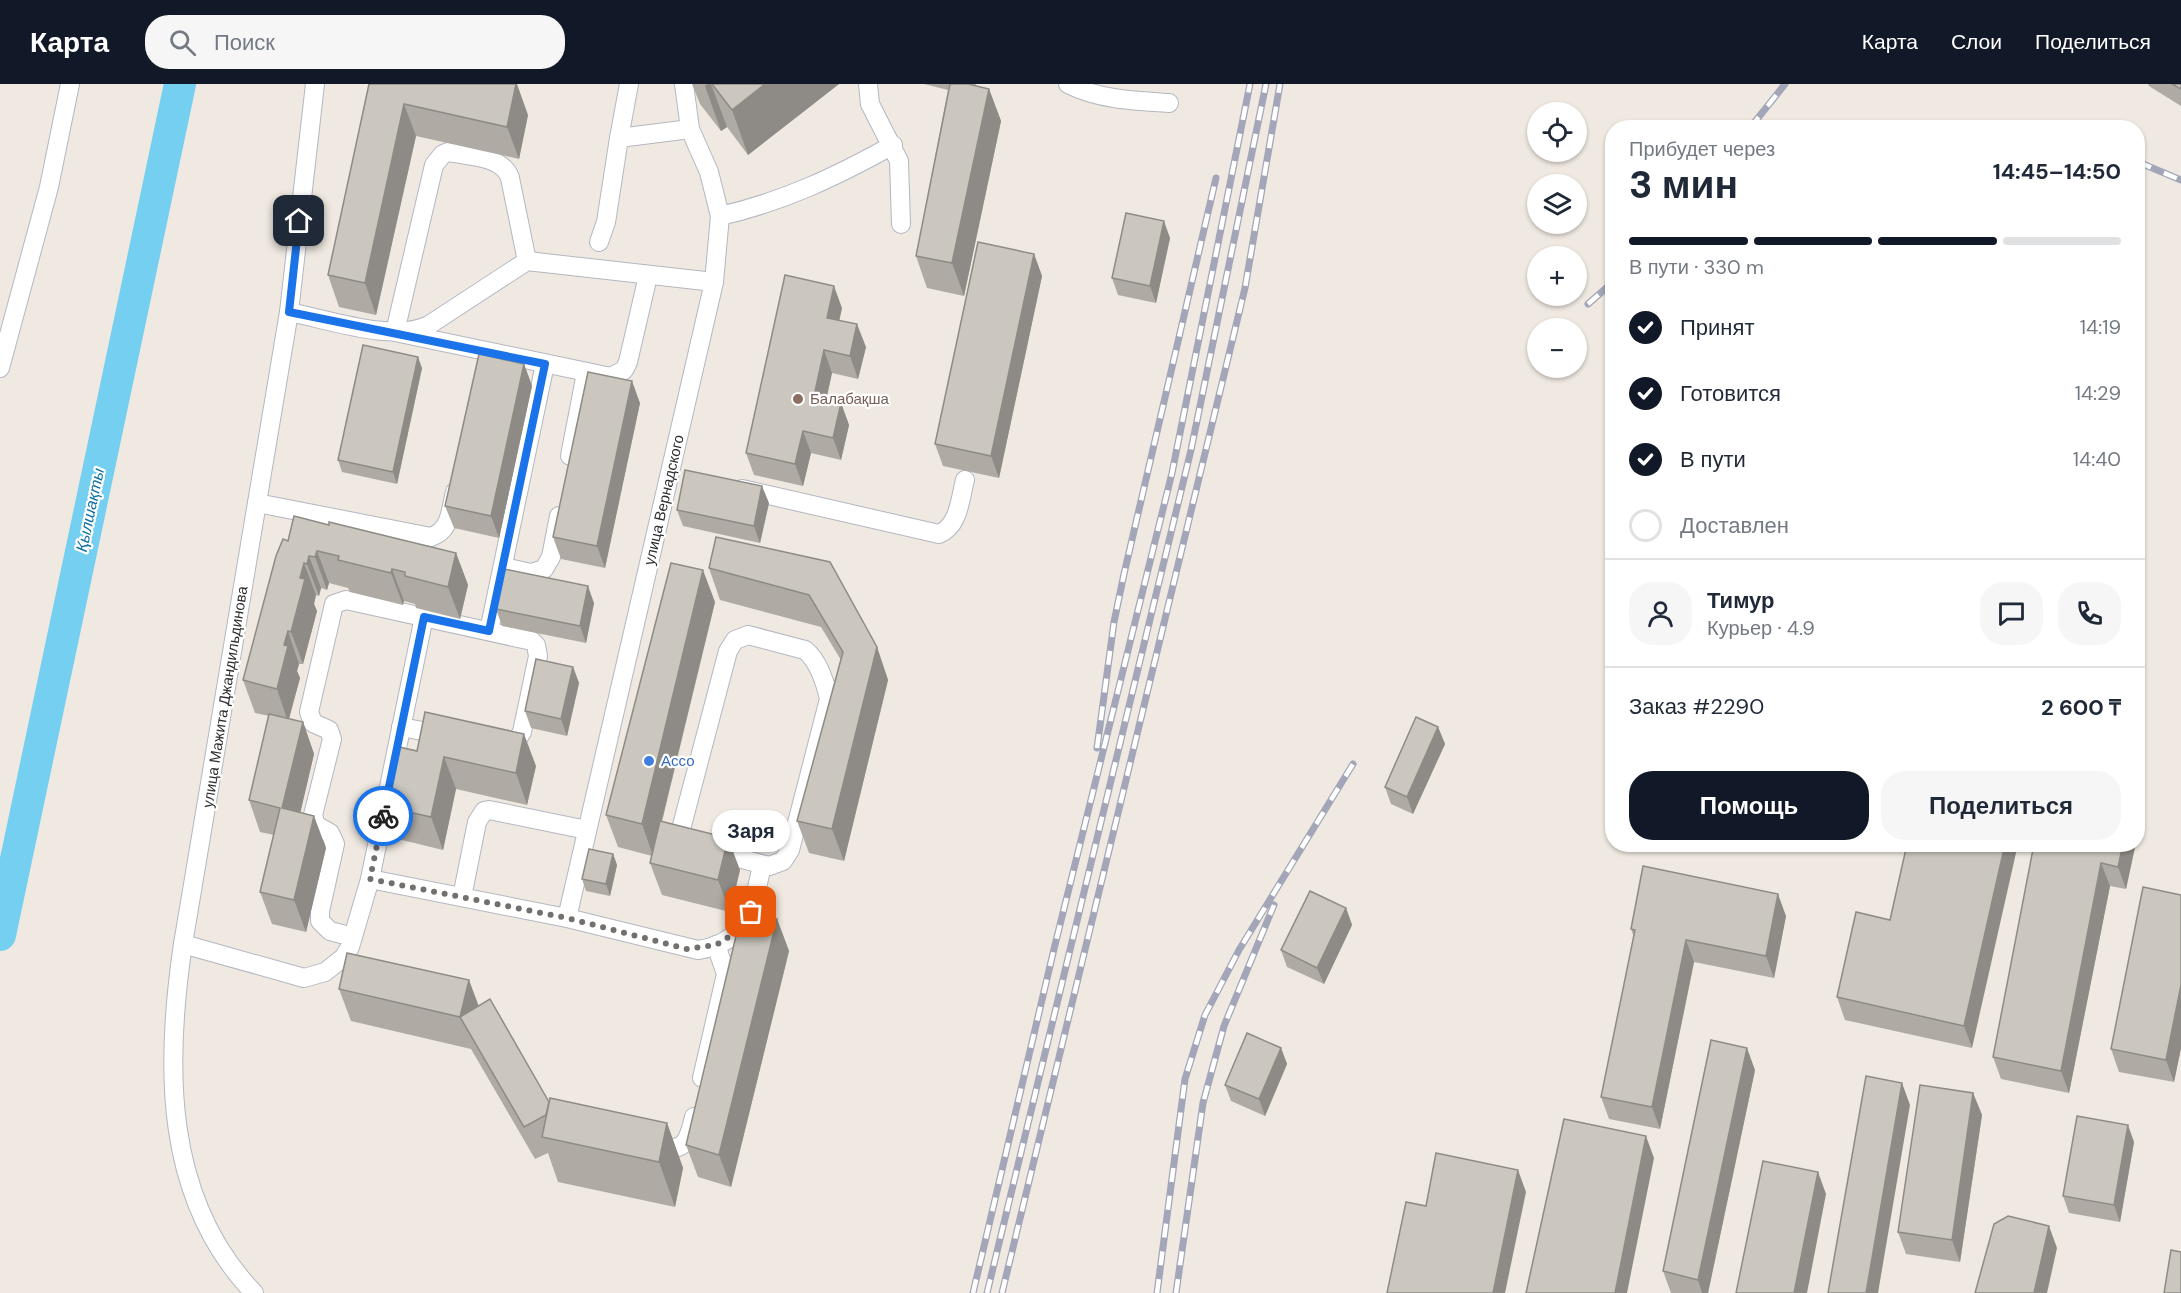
<!DOCTYPE html>
<html lang="ru">
<head>
<meta charset="utf-8">
<style>
  :root { --surface:#fff; --page:#f6f6f7; --text:#1f2937; --muted:#747a83; --line:#e0e1e3; --accent:#111827 }
  body { margin:0; font-family:"DM Sans",sans-serif; background:var(--page); color:var(--text); height:100vh; display:flex; flex-direction:column; font-size:22px; white-space:nowrap }
  * { box-sizing:border-box; margin:0 }
  p { font-size:20px; color:var(--muted) }
  .icon { flex:none; width:33px; height:33px; fill:none; stroke:currentColor; stroke-width:2; stroke-linecap:round; stroke-linejoin:round }
  .map { position:relative; flex:1; overflow:hidden }
  .details { position:absolute; left:1605px; top:36px; width:540px; height:732px; display:flex; flex-direction:column; background:var(--surface); border-radius:24px; box-shadow:0 2px 4px #0004 }
  .details>* { flex:none }
  .controls { position:absolute; left:1527px; top:18px; display:grid; gap:12px }
  .controls a { display:grid; place-items:center; width:60px; height:60px; border-radius:50%; background:var(--surface); box-shadow:0 2px 4px #0004; font-size:30px }
  .pin { position:absolute; display:grid; place-items:center; width:51px; height:51px; color:#fff; margin:-26px; border-radius:12px; box-shadow:0 3px 9px #0006 }
  .courier { position:absolute; display:grid; place-items:center; width:60px; height:60px; margin:-30px; border:4px solid #1a73e8; border-radius:50%; background:#fff; color:#222; box-shadow:0 2px 8px #0007 }
  .bubble { position:absolute; height:42px; border-radius:21px; background:var(--surface); box-shadow:0 2px 4px #0004; font-size:20px; font-weight:700; line-height:42px; text-align:center }
  .summary em { font-style:normal; font-weight:700 }
  .summary div { display:flex; flex-direction:column-reverse }
  .summary { display:flex; align-items:center; justify-content:space-between; height:102px; padding:0 24px }
  h1 { font-size:39px; font-weight:700; line-height:45px }
  .bar { display:grid; grid-template-columns:repeat(4,1fr); gap:9px 6px; align-content:center; height:72px; padding:0 24px }
  .bar i { height:8px; border-radius:4px; background:var(--line) }
  .bar .on { background:var(--accent) }
  .bar p { grid-column:span 4 }
  .line { display:flex; align-items:center; gap:15px; padding:0 24px; border-top:2px solid var(--line) }
  .line div { flex:1 }
  .round { display:grid; place-items:center; flex:none; width:63px; height:63px; border-radius:24px; background:var(--page) }
  ol { padding:0 24px; list-style:none }
  li { display:flex; align-items:center; gap:18px; height:66px }
  li p { margin-inline-start:auto }
  li .icon { padding:6px; border-radius:50%; background:var(--accent); color:#fff; stroke-width:4 }
  li:last-child { color:var(--muted) }
  li i { width:33px; height:33px; border:3px solid var(--line); border-radius:50% }
  .primary-button { display:flex; gap:12px; margin-top:auto; padding:12px 24px }
  .primary-button a { flex:1; height:69px; border-radius:24px; background:var(--accent); color:#fff; font-size:24px; font-weight:700; line-height:69px; text-align:center }
  .primary-button a+a { background:var(--page); color:var(--text) }
  header { display:flex; align-items:center; gap:36px; box-sizing:border-box; height:84px; padding:0 30px; background:var(--accent); color:#fff }
  header strong { font-size:28px }
  nav { display:flex; gap:33px; margin-inline-start:auto; font-size:21px }
  .search { width:420px; height:54px; background:var(--page); display:flex; align-items:center; gap:15px; box-sizing:border-box; padding:0 21px; border-radius:24px; color:var(--muted); font-size:22px }
  .map>svg:first-child { display:block }
  .lines { fill:none; stroke-linecap:round; stroke-linejoin:round }
  .river { stroke:#75cff0; stroke-width:32 }
  .minor-casing { stroke:#b4b7c1; stroke-width:20 }
  .minor { stroke:#fff; stroke-width:18 }
  .rail-casing { stroke:#a3a6b8; stroke-width:7 }
  .rail { stroke:#fff; stroke-width:4.5; stroke-dasharray:14; stroke-linecap:butt }
  .wall { fill:#afaba4 }
  .shaded-wall { fill:#8e8b86 }
  .building { fill:#cbc7bf; stroke:#8e8b86; stroke-width:1.5 }
  .done { stroke:#726f6d; stroke-width:6; stroke-dasharray:0 10.8 }
  .route { stroke:#1a73e8; stroke-width:8 }
  .education-dot { fill:#8d6e63; stroke:#fff; stroke-width:2 }
  .shop-dot { fill:#3f7fe0; stroke:#fff; stroke-width:2 }
  .labels { text-anchor:middle; dominant-baseline:central; stroke-width:4.5; stroke-linejoin:round; paint-order:stroke }
  .education-label { font-size:15px; fill:#785e54; stroke:#fff; text-anchor:start }
  .street-label { font-size:15px; fill:#2e2e2e; stroke:#fff }
  .shop-label { font-size:15px; fill:#366cbe; stroke:#fff; text-anchor:start }
  .water-label { font-size:16px; font-style:italic; fill:#0d6fa3; stroke:#fff }
</style>
</head>
<body>
<header>
<strong>Карта</strong>
<div class="search"><svg class="icon" aria-label="search" viewBox="0 0 24 24"><circle cx="10" cy="10" r="6"/><path d="M15 15l6 6"/></svg>Поиск</div>
<nav><a>Карта</a><a>Слои</a><a>Поделиться</a></nav>
</header>
<div class="map">
<svg width="2181" height="1209" viewBox="0 0 2181 1209">
  <rect width="100%" height="100%" fill="#efe9e1"/>
  <g class="lines">
    <path class="river" d="M0 851 180 0"/>
    <defs>
      <g id="minor">
        <path d="M868 0 870 20 899 77 901 140"/>
        <path d="M1068 0C1100 16 1135 17 1169 19"/>
        <path d="M619 54 629 0"/>
        <path d="M720 132C783 118 837 92 893 61"/>
        <path d="M599 158 606 138 619 54 690 45"/>
        <path d="M527 177 510 94C503 72 468 72 448 68L443 70 434 81 395 248 611 293 624 286 628 278 648 192"/>
        <path d="M289 228C327 235 394 259 429 241L527 177 714 198"/>
        <path d="M0 284 49 103 70 0"/>
        <path d="M570 372 586 289"/>
        <path d="M742 405 939 450C959 442 960 415 965 396"/>
        <path d="M257 419 431 453C451 446 450 427 455 408"/>
        <path d="M503 483 531 489 544 485 551 473 559 432"/>
        <path d="M489 547 545 280"/>
        <path d="M748 551 805 566C818 576 826 600 829 615L790 766 783 777 769 782 692 762 680 749 728 567 735 556Z"/>
        <path d="M401 643 444 651"/>
        <path d="M370 795 567 834 698 866C748 859 753 822 762 781"/>
        <path d="M462 813 477 738 484 727 489 726 587 746"/>
        <path d="M567 834 714 198 720 132 709 88 690 45 684 0"/>
        <path d="M353 853 330 847 320 837V827L335 760 330 749 316 741 313 731 332 655 329 646 313 639 309 628 334 520 346 516 532 557 536 561 538 572 522 648 517 656 503 662"/>
        <path d="M183 860 304 894 325 888 344 873 350 863 370 795 424 533"/>
        <path d="M702 994 726 890 716 861"/>
        <path d="M653 1061C683 1069 687 1062 694 1033"/>
        <path d="M254 1209C163 1114 165 981 183 860L289 228 315 0"/>
      </g>
    </defs>
    <use href="#minor" class="minor-casing"/>
    <use href="#minor" class="minor"/>
    <defs>
      <g id="rail">
        <path d="M1750 44 1785 0"/>
        <path d="M2138 78 2181 96"/>
        <path d="M1588 220 1612 199"/>
        <path d="M1097 664 1114 538 1124 490 1216 94"/>
        <path d="M973 1209 1054 865 1172 389 1250 0"/>
        <path d="M987 1209 1191 366 1266 0"/>
        <path d="M1002 1209 1245 204 1280 0"/>
        <path d="M1157 1209 1185 995 1205 931 1239 866 1353 680"/>
        <path d="M1176 1209 1203 1019 1224 942 1274 821"/>
      </g>
    </defs>
    <use href="#rail" class="rail-casing"/>
    <use href="#rail" class="rail"/>
  </g>
  <g class="wall">
    <path d="M369 0 528 31 519 75 416 52 376 231 339 223 328 191Z"/>
    <path d="M692 0H839L748 71 727 43 721 47 700 20Z"/>
    <path d="M924 0H976V2L989 5 1001 37 964 212 927 204 916 172 948 6Z"/>
    <path d="M2148 0H2181V22L2149 2Z"/>
    <path d="M1170 154 1156 219 1118 211 1112 194Z"/>
    <path d="M1034 170 1042 192 999 394 943 382 935 360Z"/>
    <path d="M842 224 839 236 866 263 858 295 832 289 826 315 841 319 849 341 841 376 811 369 803 402 754 391 746 369Z"/>
    <path d="M524 280 532 302 499 454 454 444 445 422Z"/>
    <path d="M422 284 397 400 342 388 338 376Z"/>
    <path d="M640 319 605 484 561 475 553 453Z"/>
    <path d="M769 419 760 459 683 442 677 426Z"/>
    <path d="M329 441 456 469 468 501 460 535 416 524 415 520 404 517 403 521 350 508 348 504 329 499 327 506 321 504 319 512 316 511 314 520 317 527 303 580H299L297 587 300 594 289 635 303 638 314 670 300 728 326 764 306 848 272 840 260 808 274 751 260 748 249 716 269 632 255 629 243 596 288 457Z"/>
    <path d="M830 478 877 563 888 596 844 777 809 769 797 737 841 576 821 543 720 516 709 484Z"/>
    <path d="M715 518 662 738 740 786 730 828 662 811 650 779 652 772 618 763 606 731Z"/>
    <path d="M594 519 586 559 502 542 496 525Z"/>
    <path d="M573 583 579 599 567 652 531 644 525 627Z"/>
    <path d="M1438 643 1445 660 1413 730 1391 720 1385 703Z"/>
    <path d="M417 667 536 682 527 721 456 705 443 766 398 755 386 723Z"/>
    <path d="M1907 760 1972 964 1845 936 1837 913 1890 836Z"/>
    <path d="M2034 760H2134L2135 763 2126 805 2110 802 2069 1009 2001 995 1993 973Z"/>
    <path d="M613 770 617 781 610 812 586 807 582 795Z"/>
    <path d="M2181 811V964L2174 998 2119 988 2111 965Z"/>
    <path d="M1346 824 1352 841 1324 900 1287 883 1281 866Z"/>
    <path d="M1786 832 1774 894 1694 878 1660 1045 1609 1035 1601 1013 1634 853 1631 845Z"/>
    <path d="M777 835 789 867 731 1103 698 1093 686 1061Z"/>
    <path d="M339 905 478 922 549 1018 667 1039 683 1084 675 1123 558 1098 548 1069 535 1075 471 965 351 937Z"/>
    <path d="M1281 964 1287 980 1265 1032 1231 1017 1225 1001Z"/>
    <path d="M1755 986 1708 1209H1671L1663 1187Z"/>
    <path d="M1973 1009 1982 1031 1960 1178 1906 1170 1898 1148Z"/>
    <path d="M2134 1058 2120 1138 2069 1129 2063 1112Z"/>
  </g>
  <g class="shaded-wall">
    <path d="M516 0H517L528 31 519 75 507 43Z"/>
    <path d="M707 0H711L727 43 721 47 705 2Z"/>
    <path d="M765 0H839L748 71 732 26Z"/>
    <path d="M989 5 1001 37 964 212 952 179Z"/>
    <path d="M404 20 416 52 376 231 365 199Z"/>
    <path d="M1164 137 1170 154 1156 219 1150 202Z"/>
    <path d="M1034 170 1042 192 999 394 991 372Z"/>
    <path d="M834 202 842 224 835 256 827 234Z"/>
    <path d="M857 240 866 263 858 295 850 272Z"/>
    <path d="M824 266 832 289 822 335 814 312Z"/>
    <path d="M418 273 422 284 397 400 393 388Z"/>
    <path d="M524 280 532 302 499 454 491 432Z"/>
    <path d="M632 297 640 319 605 484 597 462Z"/>
    <path d="M841 319 849 341 841 376 833 354Z"/>
    <path d="M803 347 811 369 803 402 795 380Z"/>
    <path d="M762 402 769 419 760 459 754 442Z"/>
    <path d="M317 467 329 499 327 506 315 473Z"/>
    <path d="M456 469 468 501 460 535 448 503Z"/>
    <path d="M309 472 321 504 319 512 307 480Z"/>
    <path d="M304 479 316 511 314 520 317 527 303 580 291 548 300 494Z"/>
    <path d="M392 485 404 517 403 521 391 489Z"/>
    <path d="M703 486 715 518 653 772 642 740Z"/>
    <path d="M588 502 594 519 586 559 580 542Z"/>
    <path d="M288 547 299 580 297 587 300 594 288 638 277 605 284 561Z"/>
    <path d="M877 563 888 596 844 777 832 745Z"/>
    <path d="M573 583 579 599 567 652 561 635Z"/>
    <path d="M303 638 314 670 294 756 282 724Z"/>
    <path d="M1438 643 1445 660 1413 730 1407 713Z"/>
    <path d="M524 650 536 682 527 721 516 689Z"/>
    <path d="M444 673 456 705 443 766 431 733Z"/>
    <path d="M314 732 326 764 306 848 294 816Z"/>
    <path d="M728 754 740 786 730 828 718 796Z"/>
    <path d="M2005 760H2018L1972 964 1964 942Z"/>
    <path d="M2123 760H2134L2135 763 2126 805 2118 783Z"/>
    <path d="M613 770 617 781 610 812 606 800Z"/>
    <path d="M2101 779 2110 802 2069 1009 2061 987Z"/>
    <path d="M1778 810 1786 832 1774 894 1766 872Z"/>
    <path d="M1346 824 1352 841 1324 900 1317 884Z"/>
    <path d="M777 835 789 867 731 1103 719 1071Z"/>
    <path d="M1686 856 1694 878 1660 1045 1652 1023Z"/>
    <path d="M469 896 481 928 460 933Z"/>
    <path d="M2181 901V964L2174 998 2166 976Z"/>
    <path d="M1281 964 1287 980 1265 1032 1259 1015Z"/>
    <path d="M1747 964 1755 986 1708 1209H1702L1698 1196Z"/>
    <path d="M1902 999 1910 1021 1878 1209H1866Z"/>
    <path d="M1973 1009 1982 1031 1960 1178 1952 1156Z"/>
    <path d="M667 1039 683 1084 675 1123 659 1078Z"/>
    <path d="M2128 1041 2134 1058 2120 1138 2114 1121Z"/>
    <path d="M1646 1052 1654 1074 1627 1209H1615Z"/>
    <path d="M1518 1086 1526 1108 1505 1209H1493Z"/>
    <path d="M1818 1088 1826 1110 1807 1209H1794Z"/>
    <path d="M2049 1142 2057 1164 2047 1209H2034Z"/>
  </g>
  <g class="building">
    <path d="M369 0H516L507 43 404 20 365 199 328 191Z"/>
    <path d="M712 0H765L732 26Z"/>
    <path d="M950 0H968L989 5 952 179 916 172Z"/>
    <path d="M2172 0H2181V5Z"/>
    <path d="M1126 129 1164 137 1150 202 1112 194Z"/>
    <path d="M978 158 1034 170 991 372 935 360Z"/>
    <path d="M785 191 834 202 827 234 857 240 850 272 824 266 814 312 841 319 833 354 803 347 795 380 746 369Z"/>
    <path d="M363 261 418 273 393 388 338 376Z"/>
    <path d="M479 270 524 280 491 432 445 422Z"/>
    <path d="M588 288 632 297 597 462 553 453Z"/>
    <path d="M685 386 762 402 754 442 677 426Z"/>
    <path d="M294 432 329 441V438L456 469 448 503 405 492V488L392 485 391 489 338 476 339 472 317 467 315 473 309 472 307 480 304 479 300 494 305 495 291 548 288 547 284 561 288 562 277 605 243 596 276 472 283 455 288 457Z"/>
    <path d="M716 453 830 478 877 563 832 745 797 737 843 568 809 511 709 484Z"/>
    <path d="M671 479 703 486 642 740 606 731Z"/>
    <path d="M504 485 588 502 580 542 496 525Z"/>
    <path d="M536 575 573 583 561 635 525 627Z"/>
    <path d="M425 628 524 650 516 689 444 673 431 733 386 723 399 663 417 667Z"/>
    <path d="M269 630 303 638 282 724 314 732 294 816 260 808 280 724 249 716Z"/>
    <path d="M1416 633 1438 643 1407 713 1385 703Z"/>
    <path d="M660 737 728 754 718 796 650 779Z"/>
    <path d="M1907 760H2005L1964 942 1837 913 1856 828 1890 836Z"/>
    <path d="M2034 760H2123L2118 783 2101 779 2061 987 1993 973Z"/>
    <path d="M589 765 613 770 606 800 582 795Z"/>
    <path d="M1643 782 1778 810 1766 872 1686 856 1652 1023 1601 1013 1635 846 1631 845Z"/>
    <path d="M2143 803 2181 811V901L2166 976 2111 965Z"/>
    <path d="M1310 807 1346 824 1317 884 1281 866Z"/>
    <path d="M742 827 777 835 719 1071 686 1061Z"/>
    <path d="M347 869 469 896 460 933 339 905Z"/>
    <path d="M490 915 549 1018 546 1031 524 1043 460 933Z"/>
    <path d="M1247 949 1281 964 1259 1015 1225 1001Z"/>
    <path d="M1711 956 1747 964 1698 1196 1663 1187Z"/>
    <path d="M1866 992 1902 999 1866 1209H1828Z"/>
    <path d="M1920 1001 1973 1009 1952 1156 1898 1148Z"/>
    <path d="M550 1014 667 1039 659 1078 542 1053Z"/>
    <path d="M2077 1032 2128 1041 2114 1121 2063 1112Z"/>
    <path d="M1564 1035 1646 1052 1615 1209H1526Z"/>
    <path d="M1436 1069 1518 1086 1493 1209H1387L1406 1118 1426 1122Z"/>
    <path d="M1763 1077 1818 1088 1794 1209H1736Z"/>
    <path d="M2008 1132 2049 1142 2034 1209H1975L1994 1140Z"/>
    <path d="M2171 1166 2181 1168V1209H2164Z"/>
  </g>
  <g class="lines">
    <path class="done" d="M383 732 370 795 567 834 687 865 716 861 738 847 751 828"/>
    <path class="route" d="M299 137 289 228 545 280 489 547 424 533 383 732"/>
  </g>
  <circle class="education-dot" cx="798" cy="315" r="6"/>
  <circle class="shop-dot" cx="649" cy="677" r="6"/>
  <g class="labels">
    <g class="education-label">
      <text x="810" y="315">Балабақша</text>
    </g>
    <g class="street-label">
      <text transform="translate(664 416) rotate(-77)">улица Вернадского</text>
      <text transform="translate(225 613) rotate(-81)">улица Мажита Джандильдинова</text>
    </g>
    <g class="shop-label">
      <text x="661" y="677">Ассо</text>
    </g>
    <g class="water-label">
      <text transform="translate(90 426) rotate(-78)">Қылшақты</text>
    </g>
  </g>
</svg>
<div class="controls">
<a><svg class="icon" aria-label="locate" viewBox="0 0 24 24"><circle cx="12" cy="12" r="6"/><path d="M12 2v4M12 18v4M2 12h4M18 12h4"/></svg></a>
<a><svg class="icon" aria-label="layers" viewBox="0 0 24 24"><path d="M12 4l9 5-9 5-9-5zM3 14l9 5 9-5"/></svg></a>
<a>+</a>
<a>−</a>
</div>
<div class="pin" style="left:751px;top:828px;background:#ea580c"><svg class="icon" aria-label="bag" viewBox="0 0 24 24"><path d="M5 8h14l-1 12H6zM9 8a3 3 0 0 1 6 0"/></svg></div>
<div class="pin" style="left:299px;top:137px;background:#1f2937"><svg class="icon" aria-label="home" viewBox="0 0 24 24"><path d="M3 11l9-7 9 7M6 9v11h12V9"/></svg></div>
<div class="courier" style="left:383px;top:732px"><svg class="icon" aria-label="bike" viewBox="0 0 24 24"><circle cx="6" cy="16" r="4"/><circle cx="18" cy="16" r="4"/><path d="M6 16l4-8h5l3 8M10 8l3 8H6M13 5h3"/></svg></div>
<div class="bubble" style="left:712px;top:726px;width:78px">Заря</div>
<section class="details">
<div class="summary"><div><h1>3 мин</h1><p>Прибудет через</p></div><em>14:45–14:50</em></div>
<div class="bar"><i class="on"></i><i class="on"></i><i class="on"></i><i></i><p>В пути · 330 m</p></div>
<ol>
<li><svg class="icon" aria-label="check" viewBox="0 0 24 24"><path d="M5 12l5 5 9-10"/></svg>Принят<p>14:19</p></li>
<li><svg class="icon" aria-label="check" viewBox="0 0 24 24"><path d="M5 12l5 5 9-10"/></svg>Готовится<p>14:29</p></li>
<li><svg class="icon" aria-label="check" viewBox="0 0 24 24"><path d="M5 12l5 5 9-10"/></svg>В пути<p>14:40</p></li>
<li><i></i>Доставлен</li>
</ol>
<div class="line" style="height:108px"><a class="round"><svg class="icon" aria-label="person" viewBox="0 0 24 24"><circle cx="12" cy="8" r="4"/><path d="M4 21q1-7 8-7t8 7"/></svg></a><div><b>Тимур</b><p>Курьер · 4.9</p></div><a class="round"><svg class="icon" aria-label="chat" viewBox="0 0 24 24"><path d="M4 5h16v11H9l-5 4z"/></svg></a><a class="round"><svg class="icon" aria-label="phone" viewBox="0 0 24 24"><path d="M5 4h4l2 5-3 2q2 4 5 5l2-3 5 2v4C11 20 4 13 5 4z"/></svg></a></div>
<div class="line" style="height:78px"><div>Заказ #2290</div><b>2 600 ₸</b></div>
<div class="primary-button"><a>Помощь</a><a>Поделиться</a></div>
</section>
</div>
</body>
</html>
